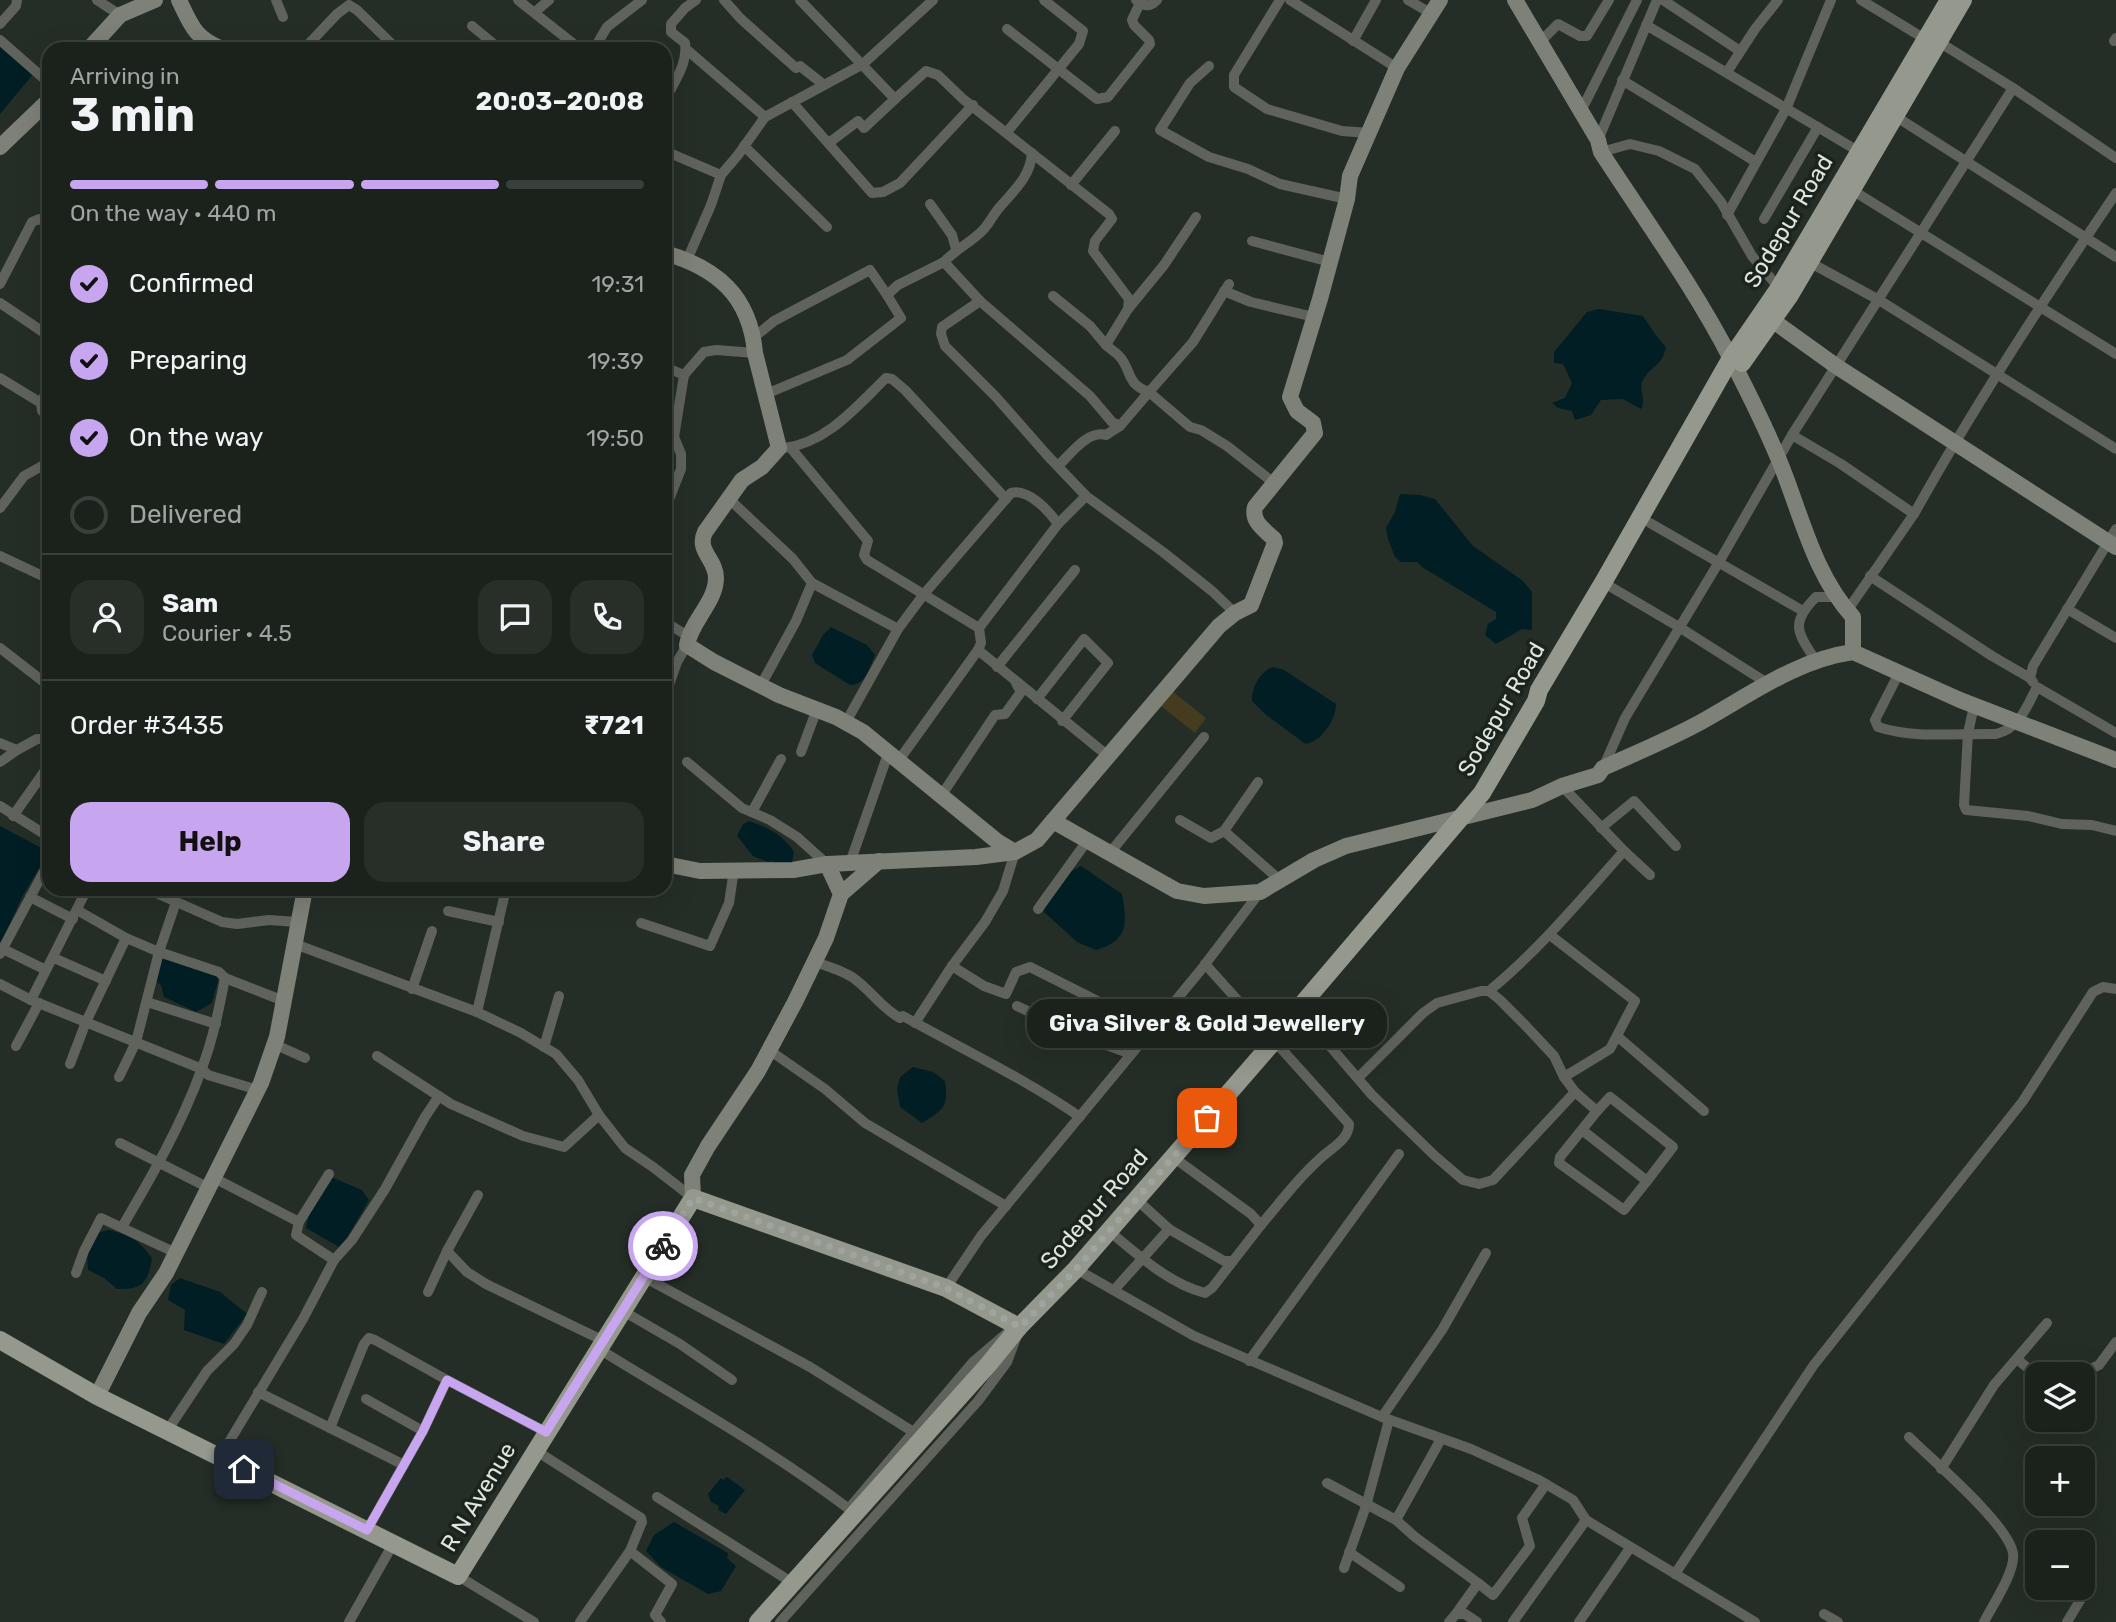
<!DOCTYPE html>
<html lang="en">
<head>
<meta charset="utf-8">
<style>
  :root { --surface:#1b221c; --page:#282f29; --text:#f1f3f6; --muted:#a0a4a3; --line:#393f3b; --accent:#c8a6ef }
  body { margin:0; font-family:Rubik,sans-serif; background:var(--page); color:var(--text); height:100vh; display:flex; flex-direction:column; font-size:26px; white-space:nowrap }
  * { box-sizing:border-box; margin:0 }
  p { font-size:23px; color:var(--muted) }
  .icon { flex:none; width:38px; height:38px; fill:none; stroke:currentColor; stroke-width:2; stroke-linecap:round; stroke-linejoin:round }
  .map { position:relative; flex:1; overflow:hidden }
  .panel { position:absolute; left:42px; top:42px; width:630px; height:854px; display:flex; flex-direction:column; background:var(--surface); border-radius:21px; box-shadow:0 7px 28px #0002,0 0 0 2px var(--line) }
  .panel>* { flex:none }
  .fabs { position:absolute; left:2025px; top:1362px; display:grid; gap:14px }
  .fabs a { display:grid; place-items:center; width:70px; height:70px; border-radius:14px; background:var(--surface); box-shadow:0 7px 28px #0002,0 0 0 2px var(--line); font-size:35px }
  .pin { position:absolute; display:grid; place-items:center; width:60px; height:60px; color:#fff; margin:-30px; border-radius:14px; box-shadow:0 4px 10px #0006 }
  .courier { position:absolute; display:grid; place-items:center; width:70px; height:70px; margin:-35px; border:5px solid #c8a6ef; border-radius:50%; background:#fff; color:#222; box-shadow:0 2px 9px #0007 }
  .bubble { position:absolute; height:49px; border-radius:21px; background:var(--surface); box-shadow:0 7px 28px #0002,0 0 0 2px var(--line); font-size:23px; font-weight:700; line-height:49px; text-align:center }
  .summary em { font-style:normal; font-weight:700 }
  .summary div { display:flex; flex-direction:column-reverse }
  .summary { display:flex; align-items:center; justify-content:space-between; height:119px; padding:0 28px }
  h1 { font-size:46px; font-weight:700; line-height:52px }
  .bar { display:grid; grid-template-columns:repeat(4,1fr); gap:10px 7px; align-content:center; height:84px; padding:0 28px }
  .bar i { height:9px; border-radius:5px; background:var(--line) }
  .bar .active { background:var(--accent) }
  .bar p { grid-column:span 4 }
  .line { display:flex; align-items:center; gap:18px; padding:0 28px; border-top:2px solid var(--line) }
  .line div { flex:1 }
  .round { display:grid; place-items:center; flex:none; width:74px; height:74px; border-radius:21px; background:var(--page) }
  ol { padding:0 28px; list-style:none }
  li { display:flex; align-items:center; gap:21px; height:77px }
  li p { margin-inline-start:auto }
  li .icon { padding:7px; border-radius:50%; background:var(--accent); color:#111; stroke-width:4 }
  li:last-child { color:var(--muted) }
  li i { width:38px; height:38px; border:4px solid var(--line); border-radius:50% }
  .cta { display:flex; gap:14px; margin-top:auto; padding:14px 28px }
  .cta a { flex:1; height:80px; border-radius:21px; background:var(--accent); color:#111; font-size:28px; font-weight:700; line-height:80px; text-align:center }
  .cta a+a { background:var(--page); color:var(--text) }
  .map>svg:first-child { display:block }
  .green { fill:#453b1e }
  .water { fill:#001e24 }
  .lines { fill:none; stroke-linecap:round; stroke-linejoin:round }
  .street { stroke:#60625c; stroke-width:10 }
  .secondary { stroke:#7e8178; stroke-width:16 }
  .primary { stroke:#95988d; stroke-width:18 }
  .done { stroke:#9ea59f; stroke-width:7; stroke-dasharray:0 12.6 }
  .route { stroke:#c8a6ef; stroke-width:9 }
  .labels { text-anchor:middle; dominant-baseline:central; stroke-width:7; stroke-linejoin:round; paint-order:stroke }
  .street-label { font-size:23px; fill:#dfe5e0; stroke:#1a241c }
</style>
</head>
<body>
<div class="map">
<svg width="2116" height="1622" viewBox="0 0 2116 1622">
  <rect width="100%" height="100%" fill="#242e26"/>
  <path class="green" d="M1172 691 1206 718 1195 733 1161 706Z"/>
  <g class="water">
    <path d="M0 43 34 73 0 114Z"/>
    <path d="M1599 309 1643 316 1655 334 1666 347C1662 367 1651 365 1643 380 1638 389 1647 399 1641 409L1623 399 1601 400 1591 415 1575 420 1572 411 1558 408 1552 403 1565 398 1572 383 1563 364 1554 363V352L1587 312Z"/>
    <path d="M1400 494 1420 495 1435 499 1473 546 1523 581 1532 592V630L1522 629 1496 644 1485 635 1488 624 1496 619V612L1422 567 1417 562H1401L1395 557 1388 539 1386 528 1395 512Z"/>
    <path d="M831 627 867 645 875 655C869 668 866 685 850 685L815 663 812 655 823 635Z"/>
    <path d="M1273 667 1284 670 1336 704C1336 719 1322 741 1306 744L1303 742 1265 714 1252 701C1251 689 1260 671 1273 667Z"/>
    <path d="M749 821C768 827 783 835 794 852L792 863 774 864 772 861 768 862 753 856 737 836 743 824Z"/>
    <path d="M0 826 49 852 23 895 0 945Z"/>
    <path d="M1081 866 1122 894C1127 924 1129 940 1096 950L1077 942 1044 912C1048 893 1064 874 1081 866Z"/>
    <path d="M159 955 219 977 212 1003 196 1012 164 997 161 985 153 979Z"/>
    <path d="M913 1067 933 1072 945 1081C949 1107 943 1110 922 1123L900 1107 897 1089 900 1077Z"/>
    <path d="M331 1177 362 1190 369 1200 341 1248 306 1228 313 1195Z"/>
    <path d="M108 1230C129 1234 140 1241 152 1258 148 1282 143 1290 117 1289L104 1278 88 1270 87 1253 95 1234Z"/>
    <path d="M180 1278 220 1292 247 1314 224 1344 184 1330 185 1310 168 1300 171 1285Z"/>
    <path d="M727 1477 745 1490 726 1514 718 1510 719 1506 711 1502 708 1494 721 1478 723 1480Z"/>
    <path d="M674 1522 728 1553 727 1558 736 1566 721 1591 708 1594 661 1567 646 1551 654 1535Z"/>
  </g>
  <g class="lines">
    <g class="street">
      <path d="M97 0 120 15"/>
      <path d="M276 0 283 17"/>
      <path d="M518 0 580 49"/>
      <path d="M724 0 741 19 796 68 800 66 824 85"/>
      <path d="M800 0 895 99 926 71 938 75 963 99 1109 214 1112 219 1095 241 1093 251 1129 299 1128 309 1106 345C1110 349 1116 352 1120 357 1132 371 1126 384 1149 392L1193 342 1229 284"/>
      <path d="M1136 0C1144 6 1150 8 1157 0"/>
      <path d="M1280 0 1234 75V87L1267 109 1342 131 1370 133"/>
      <path d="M1290 0 1397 68"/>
      <path d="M1408 0 1432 14"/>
      <path d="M1663 0 1740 51"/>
      <path d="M1861 0 1925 39"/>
      <path d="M535 12 549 0"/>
      <path d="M0 24 16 6 17 0"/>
      <path d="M1646 25 1858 151"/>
      <path d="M472 26 500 49"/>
      <path d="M1007 29 1097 99 1108 97 1150 44 1149 40 1134 25 1132 20 1140 3"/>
      <path d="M0 40 49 83"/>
      <path d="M1353 41 1376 0"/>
      <path d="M1541 41 1558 24 1580 36H1587L1609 0"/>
      <path d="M2114 41 2116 38"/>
      <path d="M1939 42 2013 88 2116 158"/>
      <path d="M304 49 337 14 349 5 357 10 397 49"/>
      <path d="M594 49 607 27 642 0"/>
      <path d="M686 49 765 117"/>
      <path d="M1209 66 1190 83 1160 130 1209 157 1248 169 1280 184 1347 199"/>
      <path d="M1727 72 1755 29 1778 0"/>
      <path d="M1622 80 1756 162"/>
      <path d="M665 100C674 82 688 64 685 43L671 32V24L685 8 696 0"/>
      <path d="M792 102 872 193 883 192 900 183 973 105"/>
      <path d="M1581 111 1637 0"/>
      <path d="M1895 116 2116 257"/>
      <path d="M1007 132 1079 44 1083 31 1044 0"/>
      <path d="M1598 140 1657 0"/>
      <path d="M830 142 858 121 864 128 895 99"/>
      <path d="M744 146 827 227"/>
      <path d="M665 151 721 175"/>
      <path d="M1601 152 1630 144 1659 151 1695 169 1721 202 1752 256 1779 288"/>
      <path d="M1032 153C1030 178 1014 190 999 208 993 215 989 224 982 231 970 243 956 249 944 262L980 301 1090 396 1112 422 1120 426 1149 392 1190 427 1201 430 1227 446 1274 483"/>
      <path d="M1071 185 1115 131"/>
      <path d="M1852 190 2116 354"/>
      <path d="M930 204 952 235 956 249"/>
      <path d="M1727 215 1786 109 1831 0"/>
      <path d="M1764 219 1818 127"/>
      <path d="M1252 241 1330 262"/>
      <path d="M687 260 711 205 721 175 738 155 765 117 863 64 933 0"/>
      <path d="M1809 262 1879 300 2116 449"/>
      <path d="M0 284 32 222 39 219 49 224"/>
      <path d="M1224 291 1251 302 1314 317"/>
      <path d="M1053 296 1090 326 1106 345"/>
      <path d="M980 301 942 327 941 334 945 346 996 397 1047 455 1086 496 1163 552 1212 591 1235 613"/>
      <path d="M0 303 49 336"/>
      <path d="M1128 309 1164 265 1196 217"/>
      <path d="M753 338 774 321 870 270 887 295 898 285 944 262"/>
      <path d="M665 367 684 375 674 437 681 454V469L665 510"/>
      <path d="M684 375 704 352 716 350 755 353"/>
      <path d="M0 378 41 403"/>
      <path d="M49 386 41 403 42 411 49 417"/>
      <path d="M766 394 847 360 901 318 887 295"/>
      <path d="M1792 435 1841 464 1914 514C1976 403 2045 298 2116 193"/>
      <path d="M790 447 868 541 864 555 867 560 979 628 981 643 978 650 1108 756"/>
      <path d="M784 448C827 443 857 406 886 378L892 379 905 390 1006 499"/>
      <path d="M1058 466C1070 455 1087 430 1106 435L1120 426"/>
      <path d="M728 498 793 559 812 583 796 621 761 685"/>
      <path d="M0 508 24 476 49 462"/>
      <path d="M1650 523 1803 611"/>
      <path d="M0 556 49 579"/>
      <path d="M1870 576 1992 656 2030 678"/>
      <path d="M812 583 898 629"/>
      <path d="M1611 587 1679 627 1767 683"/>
      <path d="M2067 609 2116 638"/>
      <path d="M1847 611 1914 514"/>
      <path d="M665 622 688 636"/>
      <path d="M979 628 1058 524"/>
      <path d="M0 648 49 686"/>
      <path d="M1816 661C1798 633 1789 624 1816 597H1835"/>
      <path d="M997 667 1075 570"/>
      <path d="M1899 673 1875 720 1878 727C1915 739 1958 733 1996 734 2020 728 2026 708 2037 687L2116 733"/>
      <path d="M2033 682 2030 678 2033 666 2116 529"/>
      <path d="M665 696 677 662 687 645"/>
      <path d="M1037 699 1084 639 1108 663 1062 721"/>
      <path d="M1974 706 1968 733 1964 805 1966 810 2028 816 2062 824 2092 825 2116 831"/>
      <path d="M846 722 898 629 924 594 1011 493C1028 488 1049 511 1058 524L1086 496"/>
      <path d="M0 743 17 750 37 739H49"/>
      <path d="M801 752 817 709"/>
      <path d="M899 760 978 650"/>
      <path d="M0 762 17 750"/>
      <path d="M687 762 742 808 770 820 797 837 827 864"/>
      <path d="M1603 768 1625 718 1719 562 1792 435 2013 88"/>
      <path d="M1562 786 1624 851 1650 875"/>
      <path d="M941 796 995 715 1005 714 1021 692 1016 683"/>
      <path d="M0 806 49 837"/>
      <path d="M752 812 781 759"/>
      <path d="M13 816 49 765"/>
      <path d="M1180 820 1211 838 1224 831 1281 881"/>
      <path d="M1601 828 1634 801 1676 846"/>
      <path d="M1224 831 1258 782"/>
      <path d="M1109 854 1204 737"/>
      <path d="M850 863 889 751"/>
      <path d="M147 889 222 922 237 924 269 920 297 922"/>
      <path d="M30 897 73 919"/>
      <path d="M1038 909 1087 841"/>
      <path d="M77 910 126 938 159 952 176 902"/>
      <path d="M448 911 499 922"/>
      <path d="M641 923 710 946 729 903 734 870"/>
      <path d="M1550 935 1635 1001 1610 1049 1564 1077"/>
      <path d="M295 944 477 1012 521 1033 556 1054 578 1080 599 1115 625 1148 653 1167 693 1198"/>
      <path d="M3 949 46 970"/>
      <path d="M0 954 49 862"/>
      <path d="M54 958 106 981"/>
      <path d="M815 962C827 966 841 970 852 977 870 989 881 1008 900 1018L903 1016C962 1049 1024 1078 1080 1117"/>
      <path d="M1205 964 1349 1124C1349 1139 1333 1147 1323 1156 1300 1176 1281 1201 1261 1225"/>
      <path d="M952 966 984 986 1006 994 1016 972 1030 967 1153 1029"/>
      <path d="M0 984 31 1000 202 1069 208 1075 258 1090"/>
      <path d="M412 989 432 931"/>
      <path d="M1489 991C1539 950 1580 900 1624 851"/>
      <path d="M31 1000 87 889"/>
      <path d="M147 1002 216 1024"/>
      <path d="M1017 1006 1074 1033 1131 1054"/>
      <path d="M1298 1009 1372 1095 1435 1156 1463 1180 1479 1184 1493 1180 1575 1092 1564 1077 1554 1056 1524 1024 1500 1000 1489 991H1481L1437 1003 1423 1013 1358 1078"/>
      <path d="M477 1012 506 889"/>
      <path d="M915 1023 952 966 985 922 1003 891 1015 852"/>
      <path d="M1617 1036 1704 1111"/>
      <path d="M274 1044 305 1058"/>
      <path d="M16 1046 39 1003"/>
      <path d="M544 1047 559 996"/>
      <path d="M769 1050 825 1089 865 1123 1006 1206"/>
      <path d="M377 1056 451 1104 523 1136 564 1147 599 1115"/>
      <path d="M70 1064 86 1022 126 938"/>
      <path d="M119 1077 136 1042 159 952 219 972 225 978 284 1001"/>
      <path d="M1575 1092 1597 1111 1610 1097 1673 1147 1647 1181 1582 1130"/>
      <path d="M1597 1111 1560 1157 1559 1163 1624 1210 1647 1181"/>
      <path d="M120 1143 209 1188"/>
      <path d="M214 1178 299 1222 296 1235 334 1260"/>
      <path d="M1136 1199 1169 1229 1224 1261H1233L1261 1225 1251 1214 1173 1157"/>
      <path d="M299 1222 329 1174"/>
      <path d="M122 1227C152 1176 182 1124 202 1068 213 1039 219 1009 225 978"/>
      <path d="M1109 1231C1137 1254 1169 1284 1205 1293L1212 1288 1233 1261"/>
      <path d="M447 1251 467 1272 486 1284 604 1341"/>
      <path d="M1076 1269 1194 1336 1382 1417 1471 1449 1539 1480 1573 1500 1586 1520 1755 1622"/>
      <path d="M76 1273 84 1251 101 1218 176 1253"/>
      <path d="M644 1277 810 1367 915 1433"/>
      <path d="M946 1288 981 1236 1200 971 1260 892"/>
      <path d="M1114 1290 1169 1229"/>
      <path d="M428 1292 447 1251 478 1195"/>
      <path d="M623 1311 680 1344 732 1380"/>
      <path d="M599 1349C683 1401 770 1449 849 1509"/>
      <path d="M2017 1359 2037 1376"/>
      <path d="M1249 1361 1399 1154"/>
      <path d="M2080 1374 2099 1365 2116 1342"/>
      <path d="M447 1380 546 1432"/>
      <path d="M258 1392 404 1465"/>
      <path d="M366 1399 423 1431 367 1530"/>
      <path d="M1382 1417 1442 1330 1486 1253"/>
      <path d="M330 1428 364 1344 369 1338 375 1340 447 1380 423 1431"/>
      <path d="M167 1431 207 1371 234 1344 247 1325 262 1292"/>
      <path d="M1909 1437C1932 1460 2008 1524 2013 1553 2016 1571 1992 1606 1984 1622"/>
      <path d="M535 1450 641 1518 642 1522 630 1551 580 1622"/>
      <path d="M220 1457 303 1319 334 1260 352 1240 385 1189 425 1117 439 1096"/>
      <path d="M1941 1469 1994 1385 2047 1323"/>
      <path d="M1327 1483 1396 1520 1415 1537 1478 1583 1456 1614"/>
      <path d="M657 1497 788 1580"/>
      <path d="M851 1506 973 1362 1008 1332"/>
      <path d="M1396 1520 1441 1439"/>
      <path d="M630 1551 672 1584 655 1615 661 1622"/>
      <path d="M1349 1552 1400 1587"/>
      <path d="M1344 1568 1366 1506 1389 1420"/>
      <path d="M1675 1574 1813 1366 2023 1101 2093 992 2103 987 2116 989"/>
      <path d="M458 1576 534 1622"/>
      <path d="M1478 1583 1493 1595 1530 1546 1522 1518 1546 1484"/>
      <path d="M1824 1614 1838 1622"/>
      <path d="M349 1622 393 1544"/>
      <path d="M780 1622 978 1401 1007 1362 1018 1333"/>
      <path d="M1449 1622 1456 1614H1465L1477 1622"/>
      <path d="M1513 1622 1586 1520"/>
      <path d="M1579 1622 1630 1548"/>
      <path d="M2067 1622 2085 1592"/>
    </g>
    <g class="secondary">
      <path d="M179 0C191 25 195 39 223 49"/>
      <path d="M1515 0 1598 140 1601 152C1645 220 1694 287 1731 359 1748 392 1765 426 1779 460 1801 513 1813 573 1853 617V652"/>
      <path d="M89 49 120 15 155 0"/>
      <path d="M0 147 49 100"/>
      <path d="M665 253C717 268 750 296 755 353L779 448 762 467 742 480 705 532C696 551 716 559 716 578 716 602 691 621 687 645L714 662 779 695 836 717 863 732 998 842 1015 852"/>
      <path d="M1772 320 1836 366 2116 547"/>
      <path d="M1053 821 1219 626 1235 613 1251 605 1275 543 1274 539C1265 530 1251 522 1255 507L1315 433 1313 423 1297 411 1290 397 1320 299 1347 199 1350 176 1397 68 1440 0"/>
      <path d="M665 864 700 871 793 870 827 864 976 857 1015 852 1037 840 1053 821 1177 891 1204 896 1260 892 1314 860 1346 846 1532 800 1562 786 1598 775 1603 768C1636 753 1670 739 1701 722 1750 695 1796 660 1853 652L1960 700 2116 760"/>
      <path d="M841 894 879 861"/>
      <path d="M693 1198 692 1175 708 1146 758 1071 795 1002 826 938 841 894 827 864"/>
      <path d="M97 1396 139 1313 166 1273 261 1083 277 1037 305 889"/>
    </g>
    <g class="primary">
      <path d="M1742 363 1790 295 1963 0"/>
      <path d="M0 1340 97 1396 458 1576 693 1198 946 1288 1019 1327"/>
      <path d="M758 1622 988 1365 1019 1327 1076 1269 1274 1041 1298 1009 1482 793 1536 701 1539 690 1604 581 1731 358 1779 288 1949 0"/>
    </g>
  </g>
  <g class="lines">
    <path class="done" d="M663 1246 693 1198 946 1288 1020 1327 1076 1269 1207 1118"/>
    <path class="route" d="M244 1469 367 1530 423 1431 447 1380 546 1432 663 1246"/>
  </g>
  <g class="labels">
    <g class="street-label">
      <text transform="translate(1788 221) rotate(-59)">Sodepur Road</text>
      <text transform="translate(1501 709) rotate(-60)">Sodepur Road</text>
      <text transform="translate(1094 1209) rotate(-49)">Sodepur Road</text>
      <text transform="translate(478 1497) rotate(-59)">R N Avenue</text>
    </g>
  </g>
</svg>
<div class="fabs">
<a><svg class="icon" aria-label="layers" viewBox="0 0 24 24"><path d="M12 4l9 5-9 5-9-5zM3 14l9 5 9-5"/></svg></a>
<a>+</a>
<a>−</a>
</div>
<div class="pin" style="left:1207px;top:1118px;background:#ea580c"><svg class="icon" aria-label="bag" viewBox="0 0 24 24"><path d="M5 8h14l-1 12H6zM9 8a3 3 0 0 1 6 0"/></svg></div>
<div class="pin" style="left:244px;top:1469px;background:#1f2937"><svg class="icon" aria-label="home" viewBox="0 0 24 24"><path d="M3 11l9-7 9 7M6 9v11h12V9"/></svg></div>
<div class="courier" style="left:663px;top:1246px"><svg class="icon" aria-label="bike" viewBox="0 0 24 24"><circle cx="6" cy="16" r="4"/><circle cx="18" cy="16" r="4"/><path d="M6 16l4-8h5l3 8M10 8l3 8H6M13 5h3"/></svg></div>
<div class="bubble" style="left:1027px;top:999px;width:360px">Giva Silver &amp; Gold Jewellery</div>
<section class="panel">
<div class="summary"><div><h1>3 min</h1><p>Arriving in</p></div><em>20:03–20:08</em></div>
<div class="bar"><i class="active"></i><i class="active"></i><i class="active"></i><i></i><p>On the way · 440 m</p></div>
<ol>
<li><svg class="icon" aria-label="check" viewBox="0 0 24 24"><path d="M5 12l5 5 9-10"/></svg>Confirmed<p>19:31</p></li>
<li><svg class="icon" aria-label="check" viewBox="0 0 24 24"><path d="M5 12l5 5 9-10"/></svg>Preparing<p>19:39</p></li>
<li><svg class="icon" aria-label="check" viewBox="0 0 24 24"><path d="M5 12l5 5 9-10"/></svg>On the way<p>19:50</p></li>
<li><i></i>Delivered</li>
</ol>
<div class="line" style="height:126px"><a class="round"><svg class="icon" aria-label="person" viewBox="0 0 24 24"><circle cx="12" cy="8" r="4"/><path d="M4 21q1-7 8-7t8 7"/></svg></a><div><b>Sam</b><p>Courier · 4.5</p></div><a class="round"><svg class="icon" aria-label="chat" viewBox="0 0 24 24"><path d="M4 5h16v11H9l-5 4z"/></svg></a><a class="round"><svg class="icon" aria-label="phone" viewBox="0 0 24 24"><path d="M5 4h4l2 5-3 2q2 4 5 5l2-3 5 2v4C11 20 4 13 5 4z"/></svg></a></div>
<div class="line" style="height:91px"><div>Order #3435</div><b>₹721</b></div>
<div class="cta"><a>Help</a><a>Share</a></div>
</section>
</div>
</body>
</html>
